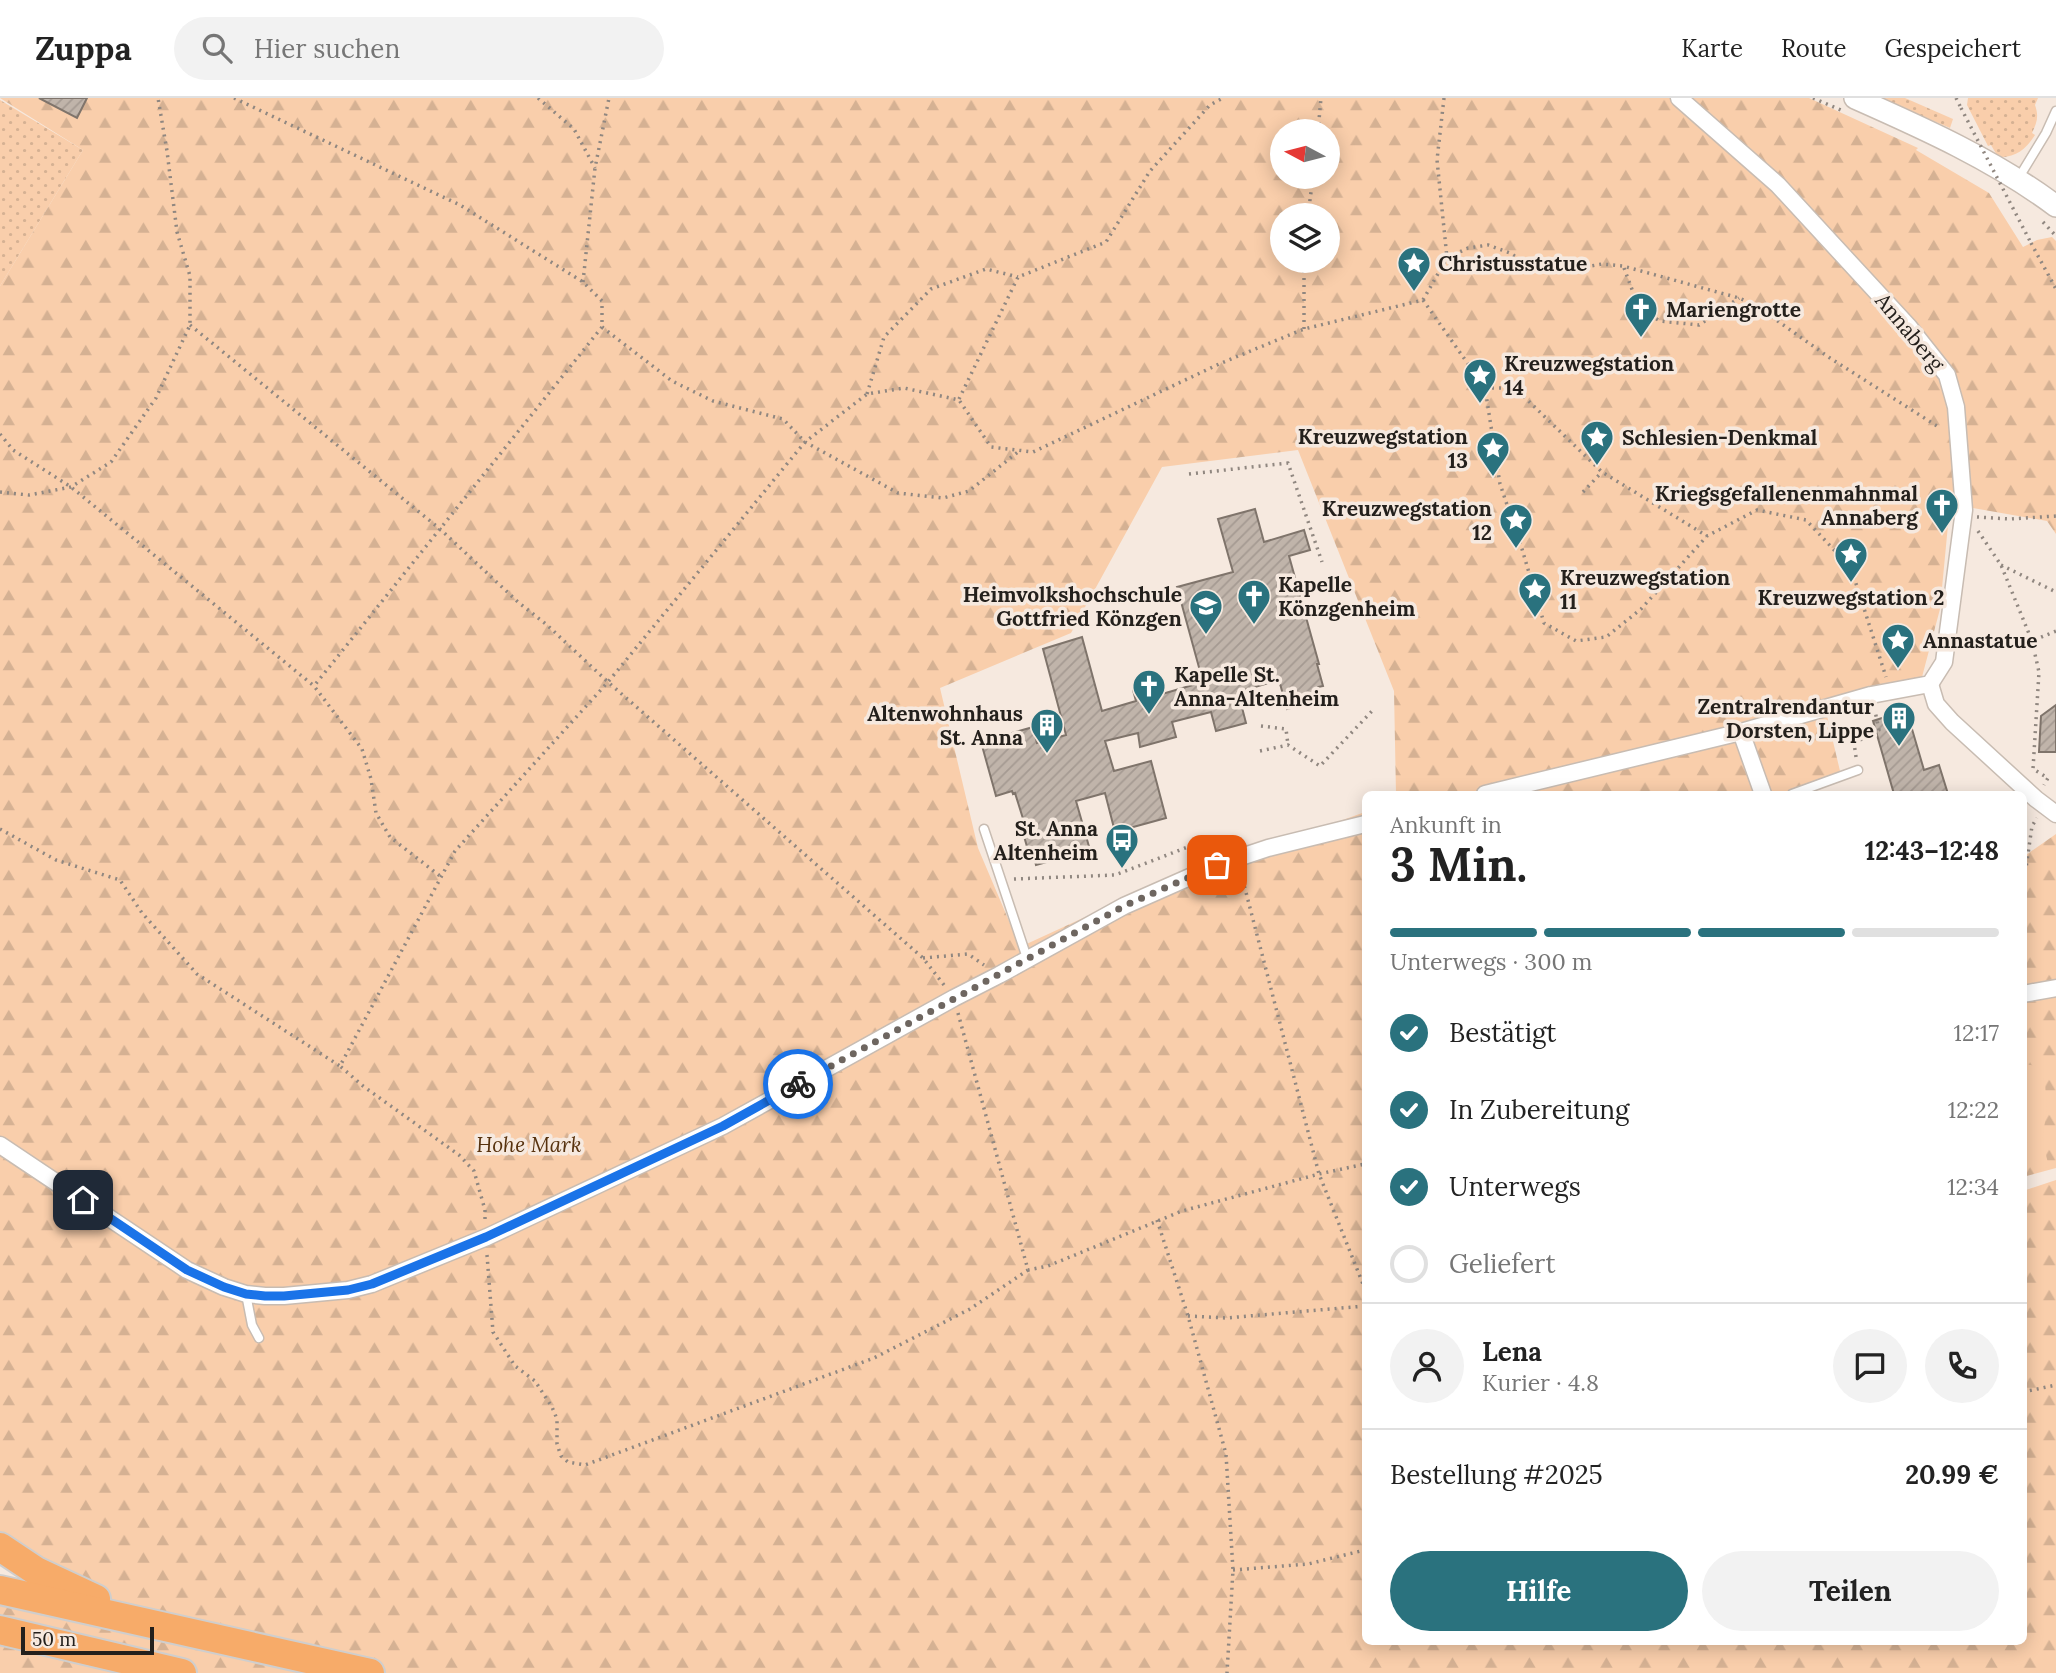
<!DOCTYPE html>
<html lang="de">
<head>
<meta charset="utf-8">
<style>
  :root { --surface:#fff; --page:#f2f2f2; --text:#222; --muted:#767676; --line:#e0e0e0; --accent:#2a727e }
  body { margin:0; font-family:Lora,serif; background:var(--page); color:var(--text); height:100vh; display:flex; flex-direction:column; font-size:26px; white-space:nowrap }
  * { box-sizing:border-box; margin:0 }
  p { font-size:23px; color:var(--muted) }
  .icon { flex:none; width:38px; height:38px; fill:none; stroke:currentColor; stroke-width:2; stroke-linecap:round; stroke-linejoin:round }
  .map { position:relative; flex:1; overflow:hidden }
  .details { position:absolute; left:1362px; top:693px; width:665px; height:854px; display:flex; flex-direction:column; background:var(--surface); border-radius:10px; box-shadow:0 4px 18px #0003 }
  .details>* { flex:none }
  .needle { width:46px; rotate:277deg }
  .fabs { position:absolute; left:1270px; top:21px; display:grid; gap:14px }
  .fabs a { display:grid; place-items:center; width:70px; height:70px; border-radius:50%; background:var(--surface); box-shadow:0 4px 18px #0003; font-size:35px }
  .scale { position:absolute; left:21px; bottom:18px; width:133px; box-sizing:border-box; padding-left:7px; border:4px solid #24201c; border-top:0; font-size:19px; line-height:24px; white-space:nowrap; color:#24201c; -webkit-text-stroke:5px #f6e9df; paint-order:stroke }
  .pin { position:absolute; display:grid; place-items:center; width:60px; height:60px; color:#fff; margin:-30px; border-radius:14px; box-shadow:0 4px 10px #0006 }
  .courier { position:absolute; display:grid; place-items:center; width:70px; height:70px; margin:-35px; border:5px solid #1a73e8; border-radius:50%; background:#fff; color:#222; box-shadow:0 2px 9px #0007 }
  .summary em { font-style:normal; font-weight:700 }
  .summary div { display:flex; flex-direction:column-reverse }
  .summary { display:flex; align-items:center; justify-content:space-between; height:119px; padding:0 28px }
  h1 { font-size:46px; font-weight:700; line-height:52px }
  .bar { display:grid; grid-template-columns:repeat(4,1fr); gap:10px 7px; align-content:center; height:84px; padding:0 28px }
  .bar i { height:9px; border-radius:5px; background:var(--line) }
  .bar .current { background:var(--accent) }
  .bar p { grid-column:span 4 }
  .line { display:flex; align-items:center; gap:18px; padding:0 28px; border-top:2px solid var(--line) }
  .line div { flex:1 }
  .round { display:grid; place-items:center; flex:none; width:74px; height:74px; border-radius:37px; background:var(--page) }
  ol { padding:0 28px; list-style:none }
  li { display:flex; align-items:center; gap:21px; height:77px }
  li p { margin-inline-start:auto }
  li .icon { padding:7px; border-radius:50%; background:var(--accent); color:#fff; stroke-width:4 }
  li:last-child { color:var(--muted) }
  li i { width:38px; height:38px; border:4px solid var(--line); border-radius:50% }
  .action { display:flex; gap:14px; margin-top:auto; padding:14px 28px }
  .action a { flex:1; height:80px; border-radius:42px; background:var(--accent); color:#fff; font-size:28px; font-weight:700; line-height:80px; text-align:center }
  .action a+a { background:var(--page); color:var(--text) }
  header { display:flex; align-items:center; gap:42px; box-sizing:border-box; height:98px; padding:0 35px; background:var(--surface); border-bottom:2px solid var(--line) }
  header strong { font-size:33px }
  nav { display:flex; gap:38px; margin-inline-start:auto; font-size:24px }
  .search { width:490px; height:63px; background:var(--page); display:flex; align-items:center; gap:18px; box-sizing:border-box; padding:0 24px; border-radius:38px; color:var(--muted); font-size:26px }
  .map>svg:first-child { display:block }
  .grass { fill:url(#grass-dots) }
  .forest { fill:url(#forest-firs); fill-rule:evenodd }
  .garden { fill:#f9ceab }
  .building { fill:url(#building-hatch); stroke:#7f746b; stroke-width:2 }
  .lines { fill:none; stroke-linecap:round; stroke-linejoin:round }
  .service-casing { stroke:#c8bcb2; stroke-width:11 }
  .minor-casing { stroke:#c8bcb2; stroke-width:19 }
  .secondary-casing { stroke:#c8bcb2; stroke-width:24 }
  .motorway-casing { stroke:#cfcecd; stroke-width:32 }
  .path { stroke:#908780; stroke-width:3.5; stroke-dasharray:2 5; stroke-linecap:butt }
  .service { stroke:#fff; stroke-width:8 }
  .minor { stroke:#fff; stroke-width:16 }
  .secondary { stroke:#fff; stroke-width:21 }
  .motorway { stroke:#f7ab69; stroke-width:28 }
  .path-bridge { stroke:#908780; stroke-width:3.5; stroke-dasharray:2 5; stroke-linecap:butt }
  .done { stroke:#6e6660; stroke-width:7; stroke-dasharray:0 12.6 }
  .route { stroke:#1a73e8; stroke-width:9 }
  .labels { text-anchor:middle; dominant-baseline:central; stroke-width:7; stroke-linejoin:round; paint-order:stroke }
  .poi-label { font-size:21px; font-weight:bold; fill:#24201c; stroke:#f6e9df; text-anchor:start }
  .street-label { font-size:21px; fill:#24201c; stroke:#f6e9df }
  .park-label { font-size:21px; font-style:italic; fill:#57320e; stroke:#f6e9df }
</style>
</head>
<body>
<header>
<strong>Zuppa</strong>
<div class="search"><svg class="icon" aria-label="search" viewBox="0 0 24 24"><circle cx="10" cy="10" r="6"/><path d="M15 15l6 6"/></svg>Hier suchen</div>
<nav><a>Karte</a><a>Route</a><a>Gespeichert</a></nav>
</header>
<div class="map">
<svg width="2056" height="1575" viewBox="0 0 2056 1575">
  <defs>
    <pattern id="grass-dots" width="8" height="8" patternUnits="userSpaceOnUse" patternTransform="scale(1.75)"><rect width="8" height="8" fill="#f9ceab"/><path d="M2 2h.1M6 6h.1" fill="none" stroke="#d5b193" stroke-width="1.8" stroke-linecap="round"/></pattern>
    <pattern id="forest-firs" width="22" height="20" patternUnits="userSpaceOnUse" patternTransform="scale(1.75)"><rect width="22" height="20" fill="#f9ceab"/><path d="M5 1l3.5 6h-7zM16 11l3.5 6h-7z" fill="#d5b193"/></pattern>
    <pattern id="building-hatch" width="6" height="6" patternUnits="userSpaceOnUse" patternTransform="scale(1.75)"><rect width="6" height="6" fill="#c0b4aa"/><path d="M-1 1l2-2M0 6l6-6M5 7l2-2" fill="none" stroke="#a59a92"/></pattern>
  </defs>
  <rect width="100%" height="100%" fill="#f6e9df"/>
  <g class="grass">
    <path d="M1879 0H1905L1953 21 1950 30Z"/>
    <path d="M1968 0H2038L2035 7C2039 18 2037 25 2032 35L2035 37C2026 51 2016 60 1998 59L1991 47 1988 48 1967 7Z"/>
    <path d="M0 2 83 52 0 188Z"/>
  </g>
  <g class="forest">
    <path d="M0 0H1809L1918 50 1916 52 1989 95 2023 149 2037 142 2052 139 2056 143V436L2047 423 1950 406 1940 511 1922 579 1823 601 1840 673 1788 696H1396L1394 593 1298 352 1162 369 1071 535 940 590 978 750 1020 849 1133 797 1365 714V1544H2023V1093L2056 1082V1575H0V1477L39 1487 0 1459V188L83 52ZM1283 33H1328V79H1283ZM1283 117H1328V163H1283Z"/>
    <path d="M2056 736V1070L2023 1079V759Z"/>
  </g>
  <path class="garden" d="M2023 966 2038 968 2045 985 2047 1012 2042 1041 2049 1069 2038 1072 2034 1053 2023 1040Z"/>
  <g class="building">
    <path d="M39 0H87L77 20Z"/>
    <path d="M1255 411 1264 444 1304 432 1310 452 1289 458 1319 566H1317L1323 588 1318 589 1321 602 1287 611 1279 582 1238 594 1246 625 1216 633 1211 614 1172 624 1176 639 1140 649 1138 635 1105 643 1114 673 1151 663 1166 720 1115 734 1105 695 1076 703 1090 752 1036 767 1032 751 1028 752 1021 728 1025 727 1015 695 1013 696 1012 693 996 698 981 644 1033 629 1037 645 1066 637 1043 551 1082 539 1102 613 1136 603 1133 592 1135 585 1142 582 1149 588 1152 599 1203 584 1177 489 1233 474 1218 421Z"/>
    <path d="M2056 607V654H2039L2041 618Z"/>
    <path d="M1888 618 1892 634 1912 631 1924 672 1939 667 1948 696H1894L1873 623Z"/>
  </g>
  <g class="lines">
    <defs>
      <g id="service">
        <path d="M2018 81 2046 35 2056 13"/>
        <path d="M1792 696 1858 672"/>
        <path d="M984 731 1027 860"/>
        <path d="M246 1196 252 1227 259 1240"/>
      </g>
      <g id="minor">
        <path d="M1930 586 1936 606 1952 624 2036 701 2056 716"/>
        <path d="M1741 634 1763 696"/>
        <path d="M1485 696 1741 634 1871 597 1930 586 1944 564 1964 412 1956 309 1947 277 1909 229 1778 87 1679 0"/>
        <path d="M2023 896 2056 890"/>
        <path d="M0 1047 187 1172 224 1189 246 1196 265 1198H284L348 1192 372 1186 487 1139 723 1028 954 900 999 877 1124 808 1217 767 1268 750 1365 726"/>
      </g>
      <path id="secondary" d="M1855 0C1925 31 1994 62 2056 108"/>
      <g id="motorway">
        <path d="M0 1449 36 1473 96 1501"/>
        <path d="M0 1492 370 1575"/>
        <path d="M0 1532 182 1575"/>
      </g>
    </defs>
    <use href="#service" class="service-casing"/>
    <use href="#minor" class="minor-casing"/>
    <use href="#secondary" class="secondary-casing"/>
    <use href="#motorway" class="motorway-casing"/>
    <g class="path">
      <path d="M234 0 460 107 583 184 602 203V229L314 588"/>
      <path d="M538 0 574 31 595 70"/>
      <path d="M1444 0 1437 62 1447 160"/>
      <path d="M1813 0 1841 12"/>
      <path d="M1956 0 1961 10"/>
      <path d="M1318 33 1321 0"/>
      <path d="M1308 117 1313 79"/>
      <path d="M2043 124 2056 138"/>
      <path d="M2031 145 2056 191"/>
      <path d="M1624 170 1639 210 1660 223 1699 227 1739 200"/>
      <path d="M583 184 595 70 609 0"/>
      <path d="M1423 202 1485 290 1500 386 1522 451 1544 525 1576 543 1606 539 1641 511 1707 438 1757 412 1806 422 1851 470 1886 579"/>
      <path d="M190 227 440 431 518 504 547 527 608 584 923 860 944 887"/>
      <path d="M602 229 672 283 713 303 783 321 805 344 898 395 943 400 969 393 1019 353"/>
      <path d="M1304 231V163"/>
      <path d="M1485 290H1515L1602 374 1707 438"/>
      <path d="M867 296 884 239 931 191 986 171 1018 179"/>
      <path d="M959 301 1018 179 1106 144 1150 73 1210 7 1223 0"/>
      <path d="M0 336 13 352 71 389 314 588 362 651 371 681 376 715 390 739 440 778"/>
      <path d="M1189 376 1288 365 1322 464"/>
      <path d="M0 394 29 397 71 389 111 364 156 300 190 227V178L177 134 167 53 158 0"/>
      <path d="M1583 394 1602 374"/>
      <path d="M1977 419 2010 421 2056 418"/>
      <path d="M1978 433 2001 467 2032 543 2056 533"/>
      <path d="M2001 467 2056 494"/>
      <path d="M2032 543 2039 574 2033 671 2048 680 2044 687"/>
      <path d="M1261 628 1286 631 1288 647"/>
      <path d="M1260 653 1288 647 1320 668 1373 612"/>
      <path d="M1856 659 1854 645 1879 632 1875 613"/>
      <path d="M0 731 56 762 120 782 142 815 197 876 340 968"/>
      <path d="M2023 773 2026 770 2032 728 2037 720"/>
      <path d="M1238 777 1242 779 1319 1076 1365 1191"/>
      <path d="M1014 781 1115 777 1206 742"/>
      <path d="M923 860 968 856 984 867"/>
      <path d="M958 915 1028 1172 1048 1168 1182 1113 1319 1076 1365 1066"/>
      <path d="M485 1121V1112L474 1073 459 1057 363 988 340 968 455 753 608 584 805 344 867 296 904 290 959 302 991 349 1033 354 1219 266 1304 231 1423 202 1447 160 1468 150 1488 147 1510 155 1535 171 1557 174 1602 166 1623 168 1739 200 1755 207 1830 260 1940 330"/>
      <path d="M1157 1122 1188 1218 1226 1356 1233 1472 1227 1575"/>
      <path d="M487 1157 493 1234 515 1268 535 1283 552 1309 557 1321V1346L561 1358 568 1364 585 1367 874 1260 970 1211 1028 1172"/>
      <path d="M1188 1218 1226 1220 1365 1208"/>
      <path d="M2023 1294 2056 1287"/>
      <path d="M1233 1472 1308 1466 1365 1452"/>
    </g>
    <use href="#service" class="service"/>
    <use href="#minor" class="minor"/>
    <use href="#secondary" class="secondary"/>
    <use href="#motorway" class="motorway"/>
    <path class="path-bridge" d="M1961 10 2031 145"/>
  </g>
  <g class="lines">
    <path class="done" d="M798 986 1124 808 1217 767"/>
    <path class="route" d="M83 1102 187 1172 224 1189 246 1196 265 1198H284L348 1192 372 1186 486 1139 723 1028 798 986"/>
  </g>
  <defs>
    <symbol id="sight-pin" viewBox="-11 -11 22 30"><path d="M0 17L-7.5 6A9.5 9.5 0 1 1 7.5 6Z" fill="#2a727e" stroke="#f6e9df"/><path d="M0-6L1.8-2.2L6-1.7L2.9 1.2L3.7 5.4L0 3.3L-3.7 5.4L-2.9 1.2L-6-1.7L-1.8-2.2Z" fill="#fff"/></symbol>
    <symbol id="church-pin" viewBox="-11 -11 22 30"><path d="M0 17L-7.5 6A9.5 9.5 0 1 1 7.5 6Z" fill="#2a727e" stroke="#f6e9df"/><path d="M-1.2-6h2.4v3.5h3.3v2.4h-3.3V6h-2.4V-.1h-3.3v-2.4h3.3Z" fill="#fff"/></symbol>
    <symbol id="school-pin" viewBox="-11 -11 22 30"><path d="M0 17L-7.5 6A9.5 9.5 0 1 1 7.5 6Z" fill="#2a727e" stroke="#f6e9df"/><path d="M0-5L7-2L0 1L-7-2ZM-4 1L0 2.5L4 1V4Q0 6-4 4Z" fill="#fff"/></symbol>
    <symbol id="building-pin" viewBox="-11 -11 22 30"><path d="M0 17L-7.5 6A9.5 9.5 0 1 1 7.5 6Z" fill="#2a727e" stroke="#f6e9df"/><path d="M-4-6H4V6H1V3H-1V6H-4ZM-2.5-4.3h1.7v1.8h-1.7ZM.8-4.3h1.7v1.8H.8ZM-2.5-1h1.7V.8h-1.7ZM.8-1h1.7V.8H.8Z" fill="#fff"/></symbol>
    <symbol id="bus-pin" viewBox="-11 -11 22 30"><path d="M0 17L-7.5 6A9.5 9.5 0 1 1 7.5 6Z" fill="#2a727e" stroke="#f6e9df"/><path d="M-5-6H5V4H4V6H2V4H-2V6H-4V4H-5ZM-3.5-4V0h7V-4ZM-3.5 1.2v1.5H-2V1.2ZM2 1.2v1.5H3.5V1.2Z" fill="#fff"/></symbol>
  </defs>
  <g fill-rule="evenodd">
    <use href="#sight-pin" x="1395" y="146" width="38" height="52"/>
    <use href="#church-pin" x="1622" y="192" width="38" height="52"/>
    <use href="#sight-pin" x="1461" y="258" width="38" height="52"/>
    <use href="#sight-pin" x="1578" y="320" width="38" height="52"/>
    <use href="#sight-pin" x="1474" y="331" width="38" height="52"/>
    <use href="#church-pin" x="1923" y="388" width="38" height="52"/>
    <use href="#sight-pin" x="1497" y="403" width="38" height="52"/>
    <use href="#sight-pin" x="1832" y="437" width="38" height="52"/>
    <use href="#sight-pin" x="1516" y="472" width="38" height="52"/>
    <use href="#church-pin" x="1235" y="479" width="38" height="52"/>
    <use href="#school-pin" x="1187" y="489" width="38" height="52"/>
    <use href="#sight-pin" x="1879" y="523" width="38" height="52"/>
    <use href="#church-pin" x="1130" y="569" width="38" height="52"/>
    <use href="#building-pin" x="1880" y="601" width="38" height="52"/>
    <use href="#building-pin" x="1028" y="608" width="38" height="52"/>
    <use href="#bus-pin" x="1103" y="723" width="38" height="52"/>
  </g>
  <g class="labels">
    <g class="poi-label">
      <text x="1438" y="165">Christusstatue</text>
      <text x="1666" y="211">Mariengrotte</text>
      <text x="1504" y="265">Kreuzwegstation<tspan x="1504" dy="24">14</tspan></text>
      <text x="1468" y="338" text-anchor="end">Kreuzwegstation<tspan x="1468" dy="24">13</tspan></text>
      <text x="1622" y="339">Schlesien-Denkmal</text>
      <text x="1918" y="395" text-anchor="end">Kriegsgefallenenmahnmal<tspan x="1918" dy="24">Annaberg</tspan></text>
      <text x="1492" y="410" text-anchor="end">Kreuzwegstation<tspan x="1492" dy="24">12</tspan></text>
      <text x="1560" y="479">Kreuzwegstation<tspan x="1560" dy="24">11</tspan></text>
      <text x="1278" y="486">Kapelle<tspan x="1278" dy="24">Könzgenheim</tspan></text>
      <text x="1182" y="496" text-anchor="end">Heimvolkshochschule<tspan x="1182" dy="24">Gottfried Könzgen</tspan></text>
      <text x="1851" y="499" text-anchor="middle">Kreuzwegstation 2</text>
      <text x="1923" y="542">Annastatue</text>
      <text x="1174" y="576">Kapelle St.<tspan x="1174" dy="24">Anna-Altenheim</tspan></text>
      <text x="1874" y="608" text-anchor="end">Zentralrendantur<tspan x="1874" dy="24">Dorsten, Lippe</tspan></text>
      <text x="1023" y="615" text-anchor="end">Altenwohnhaus<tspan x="1023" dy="24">St. Anna</tspan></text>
      <text x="1098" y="730" text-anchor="end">St. Anna<tspan x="1098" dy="24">Altenheim</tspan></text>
    </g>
    <g class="street-label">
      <text transform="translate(1910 234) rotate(50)">Annaberg</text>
    </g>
    <g class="park-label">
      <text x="529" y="1046">Hohe Mark</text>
    </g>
  </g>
</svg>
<div class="fabs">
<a><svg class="needle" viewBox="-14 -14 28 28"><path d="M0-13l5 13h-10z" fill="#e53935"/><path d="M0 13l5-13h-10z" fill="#767676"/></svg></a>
<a><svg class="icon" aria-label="layers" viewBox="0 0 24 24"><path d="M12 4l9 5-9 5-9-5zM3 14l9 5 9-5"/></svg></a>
</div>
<div class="scale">50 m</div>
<div class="pin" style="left:1217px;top:767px;background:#ea580c"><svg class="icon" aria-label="bag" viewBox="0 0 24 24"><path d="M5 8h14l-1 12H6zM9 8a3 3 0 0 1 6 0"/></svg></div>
<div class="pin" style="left:83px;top:1102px;background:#1f2937"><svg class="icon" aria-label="home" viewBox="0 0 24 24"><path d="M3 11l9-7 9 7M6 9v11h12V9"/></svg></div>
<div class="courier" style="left:798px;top:986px"><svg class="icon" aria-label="bike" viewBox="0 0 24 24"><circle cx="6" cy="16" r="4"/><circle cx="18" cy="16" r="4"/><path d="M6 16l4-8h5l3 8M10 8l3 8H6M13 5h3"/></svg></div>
<section class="details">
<div class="summary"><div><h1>3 Min.</h1><p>Ankunft in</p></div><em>12:43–12:48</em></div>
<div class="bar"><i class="current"></i><i class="current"></i><i class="current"></i><i></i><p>Unterwegs · 300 m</p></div>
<ol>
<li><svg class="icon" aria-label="check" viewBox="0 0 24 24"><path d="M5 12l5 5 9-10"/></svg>Bestätigt<p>12:17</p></li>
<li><svg class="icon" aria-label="check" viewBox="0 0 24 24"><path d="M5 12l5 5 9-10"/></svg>In Zubereitung<p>12:22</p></li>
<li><svg class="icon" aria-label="check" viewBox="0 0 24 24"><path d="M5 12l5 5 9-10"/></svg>Unterwegs<p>12:34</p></li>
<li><i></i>Geliefert</li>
</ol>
<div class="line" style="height:126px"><a class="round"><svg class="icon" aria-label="person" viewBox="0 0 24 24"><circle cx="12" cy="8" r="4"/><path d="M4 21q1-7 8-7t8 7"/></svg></a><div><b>Lena</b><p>Kurier · 4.8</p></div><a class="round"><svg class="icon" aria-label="chat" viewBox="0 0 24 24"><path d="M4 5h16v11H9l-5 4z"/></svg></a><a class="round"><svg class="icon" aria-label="phone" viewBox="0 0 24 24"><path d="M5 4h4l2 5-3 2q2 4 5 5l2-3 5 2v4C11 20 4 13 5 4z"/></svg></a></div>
<div class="line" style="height:91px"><div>Bestellung #2025</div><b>20.99 €</b></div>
<div class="action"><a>Hilfe</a><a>Teilen</a></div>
</section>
</div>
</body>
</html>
